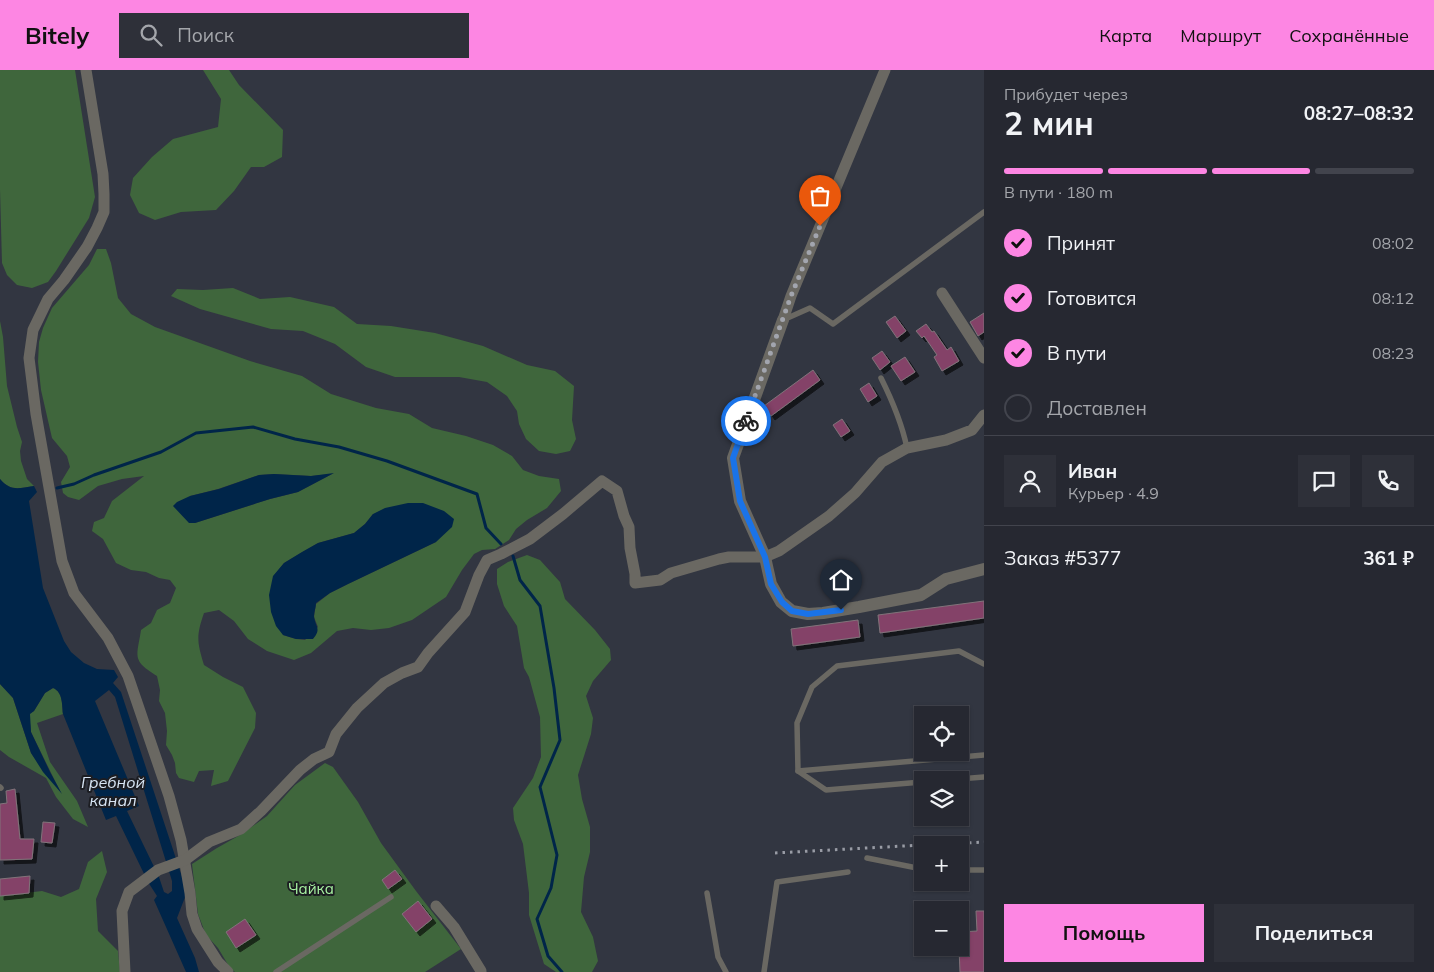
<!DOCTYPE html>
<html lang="ru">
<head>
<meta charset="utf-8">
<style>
  :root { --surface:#262831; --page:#2e3039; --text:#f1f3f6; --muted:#a4a6ab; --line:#42444d; --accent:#fd86e3 }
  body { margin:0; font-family:Mulish,sans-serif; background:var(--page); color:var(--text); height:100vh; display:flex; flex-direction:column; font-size:19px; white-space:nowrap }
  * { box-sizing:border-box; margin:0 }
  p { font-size:16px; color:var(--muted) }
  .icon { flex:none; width:28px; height:28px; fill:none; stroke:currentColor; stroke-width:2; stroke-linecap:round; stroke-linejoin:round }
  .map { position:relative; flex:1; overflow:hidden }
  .details { display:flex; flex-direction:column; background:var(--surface); width:450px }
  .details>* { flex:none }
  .tools { position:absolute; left:914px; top:636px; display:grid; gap:10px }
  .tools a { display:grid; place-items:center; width:55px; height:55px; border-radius:0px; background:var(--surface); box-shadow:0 1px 4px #0004,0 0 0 1px var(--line); font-size:25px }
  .pin { position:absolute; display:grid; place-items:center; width:42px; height:42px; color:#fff; margin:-51px -21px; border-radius:50% 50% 50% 0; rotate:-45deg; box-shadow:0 0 5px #0007 }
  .pin .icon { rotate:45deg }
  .courier { position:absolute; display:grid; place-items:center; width:50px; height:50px; margin:-25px; border:4px solid #1a73e8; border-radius:50%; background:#fff; color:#222; box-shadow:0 1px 6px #0007 }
  .overview em { font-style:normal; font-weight:700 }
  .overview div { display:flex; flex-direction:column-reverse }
  .overview { display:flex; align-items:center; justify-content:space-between; height:85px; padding:0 20px }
  h1 { font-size:32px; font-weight:700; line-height:38px }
  .bar { display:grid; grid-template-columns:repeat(4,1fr); gap:8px 5px; align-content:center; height:60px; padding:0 20px }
  .bar i { height:6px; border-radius:4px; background:var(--line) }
  .bar .active { background:var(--accent) }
  .bar p { grid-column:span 4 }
  .line { display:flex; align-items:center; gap:12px; padding:0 20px; border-top:1px solid var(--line) }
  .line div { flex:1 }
  .round { display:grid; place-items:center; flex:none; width:52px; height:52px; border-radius:0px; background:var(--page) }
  ol { padding:0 20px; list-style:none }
  li { display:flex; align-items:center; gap:15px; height:55px }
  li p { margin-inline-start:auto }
  li .icon { padding:5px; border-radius:50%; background:var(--accent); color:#111; stroke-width:4 }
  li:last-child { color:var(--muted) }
  li i { width:28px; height:28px; border:2px solid var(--line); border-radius:50% }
  .button { display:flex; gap:10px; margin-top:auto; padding:10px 20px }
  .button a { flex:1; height:58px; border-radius:0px; background:var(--accent); color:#111; font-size:20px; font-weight:700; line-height:58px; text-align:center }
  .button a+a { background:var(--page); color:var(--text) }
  header { display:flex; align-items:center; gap:30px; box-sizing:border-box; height:70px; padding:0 25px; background:var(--accent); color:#111 }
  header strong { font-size:24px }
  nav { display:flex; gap:28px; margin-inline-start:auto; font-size:18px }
  .search { width:350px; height:45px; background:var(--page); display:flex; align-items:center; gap:12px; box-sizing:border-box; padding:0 18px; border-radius:0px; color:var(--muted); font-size:19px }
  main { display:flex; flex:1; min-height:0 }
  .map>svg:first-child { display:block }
  .green { fill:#3f663c; fill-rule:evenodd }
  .water { fill:#002549; fill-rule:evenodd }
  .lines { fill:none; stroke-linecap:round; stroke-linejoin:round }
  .stream { stroke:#002549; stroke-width:3 }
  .building { fill:#844368; stroke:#81737a; filter:url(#shadow) }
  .service { stroke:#6a6862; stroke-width:5.5 }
  .minor { stroke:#6a6862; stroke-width:11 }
  .tertiary { stroke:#6a6862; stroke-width:12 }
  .rail { stroke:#999ca5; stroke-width:3; stroke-dasharray:2.5 5; stroke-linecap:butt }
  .done { stroke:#a2a5ae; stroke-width:5; stroke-dasharray:0 9 }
  .route { stroke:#1a73e8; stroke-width:6 }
  .labels { text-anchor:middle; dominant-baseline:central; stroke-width:4; stroke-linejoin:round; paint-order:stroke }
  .park-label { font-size:15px; fill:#a8f2a2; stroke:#1c1d22 }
  .water-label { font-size:16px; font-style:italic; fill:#d7e5f4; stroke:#1c1d22 }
</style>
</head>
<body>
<header>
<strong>Bitely</strong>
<div class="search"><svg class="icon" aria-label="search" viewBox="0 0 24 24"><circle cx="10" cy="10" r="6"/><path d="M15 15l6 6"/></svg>Поиск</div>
<nav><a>Карта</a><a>Маршрут</a><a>Сохранённые</a></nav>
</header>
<main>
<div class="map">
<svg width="984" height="902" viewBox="0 0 984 902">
  <defs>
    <filter id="shadow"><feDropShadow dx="4" dy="4" stdDeviation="0" flood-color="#0009"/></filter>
  </defs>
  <rect width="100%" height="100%" fill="#323641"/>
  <g class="green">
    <path d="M0 0H75L95 127 89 148 56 201 48 212 32 218 17 215 7 205 2 193 0 119Z"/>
    <path d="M203 0H229L239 15 283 60 282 87 264 97H251L234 121 216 140 181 142 155 150 139 143 130 125 133 108 152 87 173 69 218 57 221 29Z"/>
    <path d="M97 179H106L111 193 118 228 131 244 155 257 250 291 302 306 331 324 376 338 409 344 432 358 466 366 493 375 512 386 523 400 539 406 559 409 561 421 547 438 527 450 516 459 509 470 495 479 482 480 474 484 462 500 446 527 412 550 389 558 371 560 353 558 337 561 311 583 294 590 267 581 248 569 234 551 219 540 204 543C196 566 197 572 204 595L223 607 243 617 256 643 255 658 228 711 211 716 214 700 199 701 194 712 179 708 176 703 175 693 172 685 166 675 167 661 165 643 159 631 160 620 157 606C131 590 137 587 141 560L151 553 157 540 170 533 176 518 170 510 159 508 146 502 131 500 116 493 103 469 92 461 94 452 104 448 112 431 144 406 122 409 98 416 79 430 68 427 63 423 61 412 70 397 67 386 52 368 41 320 38 292 39 272 43 258 52 238 89 195ZM274 404 311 406 332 404 298 422 270 429 195 453 190 426 218 419 259 405ZM373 444 436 472 348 514 330 523 316 534 314 547 318 557 305 570 296 569 283 565 273 507 284 493 318 473 354 463 365 454Z"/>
    <path d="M233 218 260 229 290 227 334 237 357 254 391 256 435 263 483 276 527 295 555 301 574 316 572 350 576 369 570 381 556 384 539 381 526 369 519 354 517 341 507 326 487 312 459 307H395L366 297 335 274 303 261 271 259 200 239 171 226 177 219 203 220Z"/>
    <path d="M0 251 3 267 7 316 17 357 22 372 20 381 21 391 27 409 34 416C19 418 11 422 0 409Z"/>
    <path d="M527 485 540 490 560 512 565 529 595 560 610 579 611 590 593 611 586 626 593 648 591 664 578 705 582 729 590 757V782L584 807 581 842 593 867 598 891 592 902H556L544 894 529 845V823L523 774 514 750 513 738 533 708 541 687 540 647 529 607 524 598 517 556 504 536 497 514V499L508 492Z"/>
    <path d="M0 614 13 628 31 683 60 721 31 662 29 644 34 641 45 623 53 618C63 622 62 635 63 644L37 653 50 692 77 731 88 757 73 749 56 727 46 708 9 687 0 680Z"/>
    <path d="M325 693 333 697 358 732 381 773 416 821 461 879 425 902H235L230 898 218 878 206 865 198 844 192 794 217 778 240 765 267 746 295 715Z"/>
    <path d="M102 781 107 802 96 829 98 861 118 881 120 902H0V826L42 821 61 827 79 819 88 792Z"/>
  </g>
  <g class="water">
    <path d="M334 403 298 422 270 429 195 453H189L173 436 177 432 190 426 219 419 259 405 274 404 311 406Z"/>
    <path d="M0 409C11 422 19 418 34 416L37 422 29 431 43 518 64 571 71 582 84 593 97 599 114 600 118 607 113 613 121 622 187 822 177 848 195 888 199 902H186L154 830 157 826 148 812 116 746 106 750 63 644C62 635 63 622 53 618L45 623 34 641 30 644 31 662 50 702 62 724 43 702 31 683 13 628 0 614ZM109 620 115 627 172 811V821L168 824 164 822 159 807 127 741 139 736 95 631Z"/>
    <path d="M408 433H423L444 441 454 449 452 457 436 472 348 514 330 523 316 533C316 537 314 542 314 546 315 557 322 558 313 569H296L283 565 276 556 271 542 269 525 273 506 284 493 302 482 318 473 354 463 365 454 373 444 385 438Z"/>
  </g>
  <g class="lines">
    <g class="stream">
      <path d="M57 418 74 414 94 405 161 382 196 363 253 357 295 369 339 377 387 391 477 424 486 458 501 474"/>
      <path d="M513 486 520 510 540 536 554 618 560 670 540 717 557 785 551 818 537 849 548 886 562 902"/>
    </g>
  </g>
  <g class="building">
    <path d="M984 243V262L978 266 970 252Z"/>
    <path d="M895 246 906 261 897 268 886 252Z"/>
    <path d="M926 254 932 262 934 261 947 280 951 277 959 291 942 301 934 287 937 285 924 266 922 268 916 261Z"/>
    <path d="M882 281 890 292 880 300 872 288Z"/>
    <path d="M905 287 915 302 901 311 891 296Z"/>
    <path d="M813 300 820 310 771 346 764 336Z"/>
    <path d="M869 313 877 326 868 332 860 319Z"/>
    <path d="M842 349 850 361 841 367 833 355Z"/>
    <path d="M984 531V548L880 563 878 545Z"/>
    <path d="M858 550 860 567 793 576 791 559Z"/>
    <path d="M15 719 20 769H34L32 789 0 790V734L7 733 6 721Z"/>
    <path d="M43 752 55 753 52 773 41 772Z"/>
    <path d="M395 800 402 809 388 819 382 810Z"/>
    <path d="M30 806 29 823 0 826V809Z"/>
    <path d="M418 831 432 849 416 862 402 844Z"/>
    <path d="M976 841H984V902H960L959 878H960V862L977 861Z"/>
    <path d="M245 849 256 865 236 878 226 862Z"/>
  </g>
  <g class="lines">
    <g class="service">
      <path d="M783 250 810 238 833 254 984 142"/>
      <path d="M881 308C892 330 902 354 907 378"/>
      <path d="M984 594 959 581 837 596 812 617 797 653 798 701 984 685"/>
      <path d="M798 701 826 720 922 712"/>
      <path d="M946 710 984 707"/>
      <path d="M0 717 1 718"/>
      <path d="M867 788 922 799"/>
      <path d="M960 800H984"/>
      <path d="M707 823 718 887 726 902"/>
      <path d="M276 902 391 827"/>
      <path d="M764 902 777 812 848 802"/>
    </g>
    <g class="minor">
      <path d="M86 0 103 104 104 124V142L97 158 87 177 64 210 48 229 33 260 29 288 36 344 62 491 74 523 108 568 128 606 169 726 181 770 190 823 192 844 197 859 218 892 228 902"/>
      <path d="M942 223 984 288"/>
      <path d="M783 250 791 226 885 0"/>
      <path d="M436 836 454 857 481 901V902"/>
      <path d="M125 902 122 841 129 822 158 800 185 790 209 772 241 759 261 741 300 700 314 689 329 682 336 664 357 638 384 613 402 603 418 597 428 583 465 542 479 505 487 490 501 484 530 469 563 444 602 411 617 421 624 446 629 457 630 478 635 504V513L660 510 671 503 719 489 729 487H765L779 481 829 446 855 423 882 392 907 378 946 370 972 360 984 345"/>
    </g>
    <path class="tertiary" d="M783 250 733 388 740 431 765 487 771 514 781 532 792 541 808 544 823 543 859 537 921 525 946 509 984 499"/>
    <g class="rail">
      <path d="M924 775 984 772"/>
      <path d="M775 783 922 775"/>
    </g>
  </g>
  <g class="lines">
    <path class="done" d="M746 351 791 226 820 156"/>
    <path class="route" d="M746 351 733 388 740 431 765 487 771 514 782 532 792 541 808 544 841 540"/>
  </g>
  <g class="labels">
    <g class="park-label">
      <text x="311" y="818">Чайка</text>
    </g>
    <g class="water-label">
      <text x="113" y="712">Гребной<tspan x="113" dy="18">канал</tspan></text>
    </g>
  </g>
</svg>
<div class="tools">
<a><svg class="icon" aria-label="locate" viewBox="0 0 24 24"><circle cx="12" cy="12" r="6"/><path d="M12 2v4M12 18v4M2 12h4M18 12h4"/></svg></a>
<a><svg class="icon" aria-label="layers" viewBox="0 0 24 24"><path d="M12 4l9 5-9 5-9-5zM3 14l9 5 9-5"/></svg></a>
<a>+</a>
<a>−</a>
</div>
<div class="pin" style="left:820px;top:156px;background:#ea580c"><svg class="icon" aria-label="bag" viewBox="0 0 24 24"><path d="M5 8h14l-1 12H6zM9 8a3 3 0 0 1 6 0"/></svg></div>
<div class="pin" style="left:841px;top:540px;background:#1f2937"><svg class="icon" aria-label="home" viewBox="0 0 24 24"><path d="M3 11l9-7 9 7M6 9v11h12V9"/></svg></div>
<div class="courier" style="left:746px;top:351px"><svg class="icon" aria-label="bike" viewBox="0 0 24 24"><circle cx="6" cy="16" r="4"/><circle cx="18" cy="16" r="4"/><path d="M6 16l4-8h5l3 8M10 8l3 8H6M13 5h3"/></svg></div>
</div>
<section class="details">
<div class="overview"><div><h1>2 мин</h1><p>Прибудет через</p></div><em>08:27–08:32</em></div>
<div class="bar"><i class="active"></i><i class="active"></i><i class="active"></i><i></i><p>В пути · 180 m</p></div>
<ol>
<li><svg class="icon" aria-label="check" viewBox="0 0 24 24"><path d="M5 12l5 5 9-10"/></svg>Принят<p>08:02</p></li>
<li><svg class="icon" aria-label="check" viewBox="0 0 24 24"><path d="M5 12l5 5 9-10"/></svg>Готовится<p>08:12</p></li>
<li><svg class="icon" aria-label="check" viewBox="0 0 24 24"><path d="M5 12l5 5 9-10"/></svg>В пути<p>08:23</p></li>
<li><i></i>Доставлен</li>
</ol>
<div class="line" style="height:90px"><a class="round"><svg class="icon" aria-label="person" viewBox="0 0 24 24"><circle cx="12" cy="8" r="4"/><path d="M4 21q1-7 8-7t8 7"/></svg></a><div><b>Иван</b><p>Курьер · 4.9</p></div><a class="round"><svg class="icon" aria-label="chat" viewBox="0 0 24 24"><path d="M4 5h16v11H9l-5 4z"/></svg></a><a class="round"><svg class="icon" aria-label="phone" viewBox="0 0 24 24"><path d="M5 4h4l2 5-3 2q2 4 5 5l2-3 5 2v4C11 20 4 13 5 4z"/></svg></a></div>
<div class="line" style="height:65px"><div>Заказ #5377</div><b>361 ₽</b></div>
<div class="button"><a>Помощь</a><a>Поделиться</a></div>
</section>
</main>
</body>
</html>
